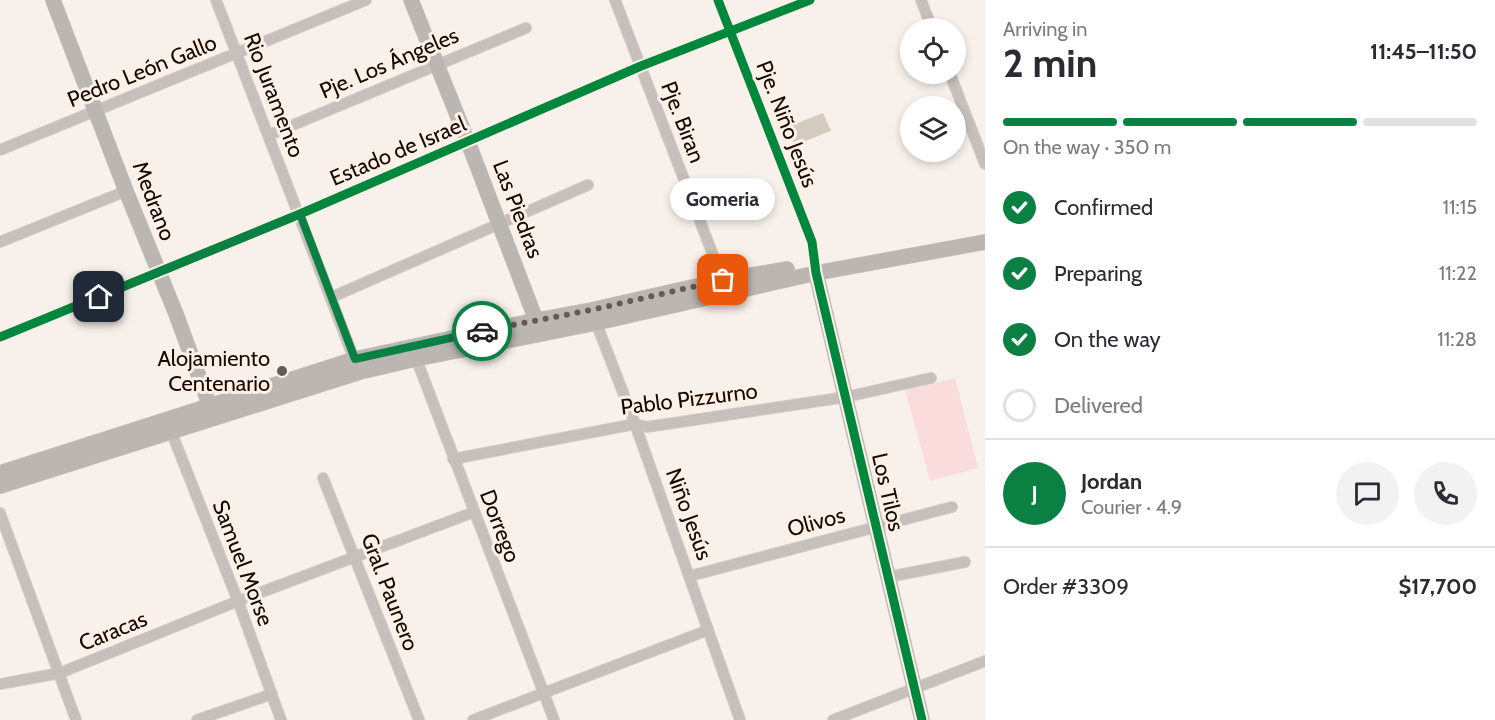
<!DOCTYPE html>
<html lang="en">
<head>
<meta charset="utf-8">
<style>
  :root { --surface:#fff; --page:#f2f2f3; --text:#2b2b33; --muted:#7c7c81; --line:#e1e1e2; --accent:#0b8043 }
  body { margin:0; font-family:Cabin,sans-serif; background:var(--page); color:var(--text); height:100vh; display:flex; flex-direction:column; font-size:22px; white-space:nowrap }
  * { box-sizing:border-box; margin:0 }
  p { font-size:20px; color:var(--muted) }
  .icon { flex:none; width:33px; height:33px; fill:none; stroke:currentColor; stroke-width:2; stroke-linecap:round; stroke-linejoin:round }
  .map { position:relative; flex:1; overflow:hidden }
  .side { display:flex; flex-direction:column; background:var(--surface); width:510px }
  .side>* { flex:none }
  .tools { position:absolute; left:900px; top:18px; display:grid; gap:12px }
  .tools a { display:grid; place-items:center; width:66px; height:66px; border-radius:50%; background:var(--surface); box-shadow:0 3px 9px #0003; font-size:30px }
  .pin { position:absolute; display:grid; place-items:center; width:51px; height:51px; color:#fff; margin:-26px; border-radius:12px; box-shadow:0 3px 9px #0006 }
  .courier { position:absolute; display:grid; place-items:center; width:60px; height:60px; margin:-30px; border:4px solid #0b8043; border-radius:50%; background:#fff; color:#222; box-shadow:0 2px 8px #0007 }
  .bubble { position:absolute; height:42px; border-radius:21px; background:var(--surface); box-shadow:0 3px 9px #0003; font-size:20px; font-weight:800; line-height:42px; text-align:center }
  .summary em { font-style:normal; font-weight:800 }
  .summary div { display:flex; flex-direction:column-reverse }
  .summary { display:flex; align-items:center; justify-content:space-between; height:102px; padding:0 18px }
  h1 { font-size:39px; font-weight:800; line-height:45px }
  .bar { display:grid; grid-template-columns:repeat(4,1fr); gap:9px 6px; align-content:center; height:72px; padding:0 18px }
  .bar i { height:8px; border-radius:4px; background:var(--line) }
  .bar .on { background:var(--accent) }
  .bar p { grid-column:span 4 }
  .line { display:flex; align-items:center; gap:15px; padding:0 18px; border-top:2px solid var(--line) }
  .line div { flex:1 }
  .round { display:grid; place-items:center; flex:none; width:63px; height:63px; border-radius:32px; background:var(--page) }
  ol { padding:0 18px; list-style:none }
  li { display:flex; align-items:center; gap:18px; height:66px }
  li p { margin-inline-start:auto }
  li .icon { padding:6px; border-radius:50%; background:var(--accent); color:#fff; stroke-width:4 }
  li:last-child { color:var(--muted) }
  li i { width:33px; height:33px; border:3px solid var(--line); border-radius:50% }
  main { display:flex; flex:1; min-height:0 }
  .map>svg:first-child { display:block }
  .green { fill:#fadcdd }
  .building { fill:#d4ccc1 }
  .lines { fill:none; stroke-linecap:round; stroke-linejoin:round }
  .street-casing { stroke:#d3ccc7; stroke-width:12 }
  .secondary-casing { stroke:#d3ccc7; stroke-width:16 }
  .street { stroke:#c6bfbc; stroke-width:10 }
  .secondary { stroke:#bcb6b3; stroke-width:15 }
  .cycleway-casing { stroke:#fdf0e6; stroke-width:13 }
  .cycleway { stroke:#00873e; stroke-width:9 }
  .done { stroke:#645b54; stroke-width:6; stroke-dasharray:0 10.8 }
  .route { stroke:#0b8043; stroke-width:8 }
  .poi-dot { fill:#645b54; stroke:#fdf0e6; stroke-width:2 }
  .labels { text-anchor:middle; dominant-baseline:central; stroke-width:6; stroke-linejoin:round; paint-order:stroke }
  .street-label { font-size:22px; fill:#140a03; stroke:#fdf0e6 }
  .poi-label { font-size:22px; fill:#140a03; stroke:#fdf0e6; text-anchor:end }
</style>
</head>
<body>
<main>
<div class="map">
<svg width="985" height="720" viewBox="0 0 985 720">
  <rect width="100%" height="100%" fill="#f8f1eb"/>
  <path class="green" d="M955 378 978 468 930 481 905 390Z"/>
  <path class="building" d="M823 113 831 131 795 145 787 127Z"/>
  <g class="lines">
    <defs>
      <g id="street">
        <path d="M216 0 356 364"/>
        <path d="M615 0 725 286"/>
        <path d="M718 0 812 242 816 273"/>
        <path d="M921 0 932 28"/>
        <path d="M950 74 985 164"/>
        <path d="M269 135 526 28"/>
        <path d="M0 150 366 0"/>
        <path d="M0 242 126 191"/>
        <path d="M332 297 588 185"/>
        <path d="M594 317 635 424 740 720"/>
        <path d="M0 337 300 214 641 66 810 0"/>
        <path d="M414 353 554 720"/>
        <path d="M169 426 238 601 281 720"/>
        <path d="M453 459 635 424 647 427 846 397 931 378"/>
        <path d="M323 478 419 720"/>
        <path d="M0 513 76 720"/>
        <path d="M690 576 952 507"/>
        <path d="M888 577 965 562"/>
        <path d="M0 684 60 673 238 601 474 512"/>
        <path d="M197 720 272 694"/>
        <path d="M473 720 708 630"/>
        <path d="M833 720 985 661"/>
      </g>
      <g id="secondary">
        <path d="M53 0 126 191 176 314 212 412"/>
        <path d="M411 0 468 142 539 328"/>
        <path d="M816 273 922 720"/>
        <path d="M0 473 355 359 537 320 591 310 723 280 787 269"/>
        <path d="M0 486 360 372 416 359 596 323 816 273 985 242"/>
      </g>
    </defs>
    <use href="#street" class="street-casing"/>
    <use href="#secondary" class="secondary-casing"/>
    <use href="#street" class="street"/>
    <use href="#secondary" class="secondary"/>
    <defs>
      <g id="cycleway">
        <path d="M718 0 812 242 816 273 922 720"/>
        <path d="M0 337 300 214 641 66 810 0"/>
      </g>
    </defs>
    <use href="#cycleway" class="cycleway-casing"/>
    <use href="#cycleway" class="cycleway"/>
  </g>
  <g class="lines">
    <path class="done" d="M482 331 591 310 723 280"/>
    <path class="route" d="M99 297 300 214 355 359 482 331"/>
  </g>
  <circle class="poi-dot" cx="282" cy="371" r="6"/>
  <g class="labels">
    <g class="street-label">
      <text transform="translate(389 63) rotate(-23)">Pje. Los Ángeles</text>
      <text transform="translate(142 71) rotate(-22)">Pedro León Gallo</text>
      <text transform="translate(274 95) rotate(69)">Rio Juramento</text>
      <text transform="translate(683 122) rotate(69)">Pje. Biran</text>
      <text transform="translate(787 124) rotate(69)">Pje. Niño Jesús</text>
      <text transform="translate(398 151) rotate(-23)">Estado de Israel</text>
      <text transform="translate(154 201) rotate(69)">Medrano</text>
      <text transform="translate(518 209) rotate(69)">Las Piedras</text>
      <text transform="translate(689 399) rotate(-7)">Pablo Pizzurno</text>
      <text transform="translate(888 492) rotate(77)">Los Tilos</text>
      <text transform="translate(689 514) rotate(70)">Niño Jesús</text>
      <text transform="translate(816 522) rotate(-15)">Olivos</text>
      <text transform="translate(500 526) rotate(69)">Dorrego</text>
      <text transform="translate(243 563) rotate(69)">Samuel Morse</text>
      <text transform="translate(390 592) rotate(69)">Gral. Paunero</text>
      <text transform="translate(113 631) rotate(-22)">Caracas</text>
    </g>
    <g class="poi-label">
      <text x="270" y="358">Alojamiento<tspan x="270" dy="25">Centenario</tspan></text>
    </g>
  </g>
</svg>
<div class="tools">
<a><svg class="icon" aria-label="locate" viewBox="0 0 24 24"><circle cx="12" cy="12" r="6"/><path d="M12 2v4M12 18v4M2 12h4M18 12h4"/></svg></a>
<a><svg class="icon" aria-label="layers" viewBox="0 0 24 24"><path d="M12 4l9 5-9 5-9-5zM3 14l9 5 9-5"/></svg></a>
</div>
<div class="pin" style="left:723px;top:280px;background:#ea580c"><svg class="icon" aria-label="bag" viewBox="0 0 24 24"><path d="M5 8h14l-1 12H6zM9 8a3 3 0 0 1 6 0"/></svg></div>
<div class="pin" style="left:99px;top:297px;background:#1f2937"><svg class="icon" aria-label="home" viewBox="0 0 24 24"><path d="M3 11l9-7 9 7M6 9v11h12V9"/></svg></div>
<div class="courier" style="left:482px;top:331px"><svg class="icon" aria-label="car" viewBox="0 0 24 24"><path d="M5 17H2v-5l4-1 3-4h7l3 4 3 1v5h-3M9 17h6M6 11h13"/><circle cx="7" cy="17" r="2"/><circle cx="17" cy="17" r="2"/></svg></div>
<div class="bubble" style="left:670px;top:178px;width:105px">Gomeria</div>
</div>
<section class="side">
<div class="summary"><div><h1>2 min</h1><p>Arriving in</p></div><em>11:45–11:50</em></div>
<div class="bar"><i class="on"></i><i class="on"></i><i class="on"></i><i></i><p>On the way · 350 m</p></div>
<ol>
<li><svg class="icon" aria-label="check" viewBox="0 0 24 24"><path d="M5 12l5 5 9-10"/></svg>Confirmed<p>11:15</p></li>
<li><svg class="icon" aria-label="check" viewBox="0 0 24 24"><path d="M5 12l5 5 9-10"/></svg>Preparing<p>11:22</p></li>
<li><svg class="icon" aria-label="check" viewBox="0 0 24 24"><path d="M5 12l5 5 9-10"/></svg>On the way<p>11:28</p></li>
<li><i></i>Delivered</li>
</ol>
<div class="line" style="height:108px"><b class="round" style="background:var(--accent);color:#fff">J</b><div><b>Jordan</b><p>Courier · 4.9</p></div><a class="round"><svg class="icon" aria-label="chat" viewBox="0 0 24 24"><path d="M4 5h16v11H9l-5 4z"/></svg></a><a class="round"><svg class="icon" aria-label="phone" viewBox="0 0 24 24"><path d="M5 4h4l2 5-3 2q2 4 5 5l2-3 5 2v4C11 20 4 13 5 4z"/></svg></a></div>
<div class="line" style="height:78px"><div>Order #3309</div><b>$17,700</b></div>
</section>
</main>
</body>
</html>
